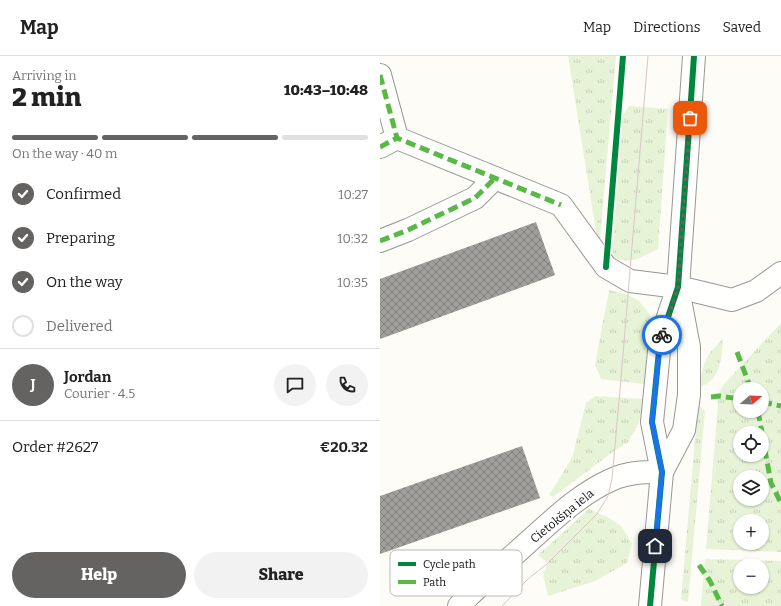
<!DOCTYPE html>
<html lang="en">
<head>
<meta charset="utf-8">
<style>
  :root { --surface:#fff; --page:#f2f2f2; --text:#222; --muted:#767676; --line:#e0e0e0; --accent:#646362 }
  body { margin:0; font-family:Bitter,serif; background:var(--page); color:var(--text); height:100vh; display:flex; flex-direction:column; font-size:15px; white-space:nowrap }
  * { box-sizing:border-box; margin:0 }
  p { font-size:13px; color:var(--muted) }
  .icon { flex:none; width:22px; height:22px; fill:none; stroke:currentColor; stroke-width:2; stroke-linecap:round; stroke-linejoin:round }
  .map { position:relative; flex:1; overflow:hidden }
  .sheet { display:flex; flex-direction:column; background:var(--surface); width:380px }
  .sheet>* { flex:none }
  .needle { width:26px; rotate:71deg }
  .tools { position:absolute; left:353px; top:326px; display:grid; gap:8px }
  .tools a { display:grid; place-items:center; width:36px; height:36px; border-radius:50%; background:var(--surface); box-shadow:0 1px 3px #0004; font-size:20px }
  .pin { position:absolute; display:grid; place-items:center; width:34px; height:34px; color:#fff; margin:-17px; border-radius:8px; box-shadow:0 2px 6px #0006 }
  .courier { position:absolute; display:grid; place-items:center; width:40px; height:40px; margin:-20px; border:3px solid #1a73e8; border-radius:50%; background:#fff; color:#222; box-shadow:0 1px 5px #0007 }
  .head em { font-style:normal; font-weight:800 }
  .head div { display:flex; flex-direction:column-reverse }
  .head { display:flex; align-items:center; justify-content:space-between; height:68px; padding:0 12px }
  h1 { font-size:26px; font-weight:800; line-height:30px }
  .bar { display:grid; grid-template-columns:repeat(4,1fr); gap:6px 4px; align-content:center; height:48px; padding:0 12px }
  .bar i { height:5px; border-radius:3px; background:var(--line) }
  .bar .active { background:var(--accent) }
  .bar p { grid-column:span 4 }
  .line { display:flex; align-items:center; gap:10px; padding:0 12px; border-top:1px solid var(--line) }
  .line div { flex:1 }
  .round { display:grid; place-items:center; flex:none; width:42px; height:42px; border-radius:21px; background:var(--page) }
  ol { padding:0 12px; list-style:none }
  li { display:flex; align-items:center; gap:12px; height:44px }
  li p { margin-inline-start:auto }
  li .icon { padding:4px; border-radius:50%; background:var(--accent); color:#fff; stroke-width:4 }
  li:last-child { color:var(--muted) }
  li i { width:22px; height:22px; border:2px solid var(--line); border-radius:50% }
  .primary-button { display:flex; gap:8px; margin-top:auto; padding:8px 12px }
  .primary-button a { flex:1; height:46px; border-radius:24px; background:var(--accent); color:#fff; font-size:16px; font-weight:800; line-height:46px; text-align:center }
  .primary-button a+a { background:var(--page); color:var(--text) }
  header { display:flex; align-items:center; gap:24px; box-sizing:border-box; height:56px; padding:0 20px; background:var(--surface); border-bottom:1px solid var(--line) }
  header strong { font-size:19px }
  nav { display:flex; gap:22px; margin-inline-start:auto; font-size:14px }
  main { display:flex; flex:1; min-height:0 }
  .map>svg:first-child { display:block }
  .grass { fill:url(#grass-tufts); fill-rule:evenodd }
  .building { fill:url(#building-cross-hatch) }
  .lines { fill:none; stroke-linecap:round; stroke-linejoin:round }
  .minor-casing { stroke:#979795; stroke-width:24 }
  .minor { stroke:#fffffe; stroke-width:22 }
  .tram { stroke:#d9c6c7; stroke-width:1 }
  .quiet { stroke:#58b947; stroke-width:5; stroke-dasharray:10 5; stroke-linecap:butt }
  .cycleway-casing { stroke:#fff; stroke-width:8 }
  .cycleway { stroke:#00873e; stroke-width:6 }
  .done { stroke:#646362; stroke-width:4; stroke-dasharray:0 7.2 }
  .route { stroke:#1a73e8; stroke-width:5 }
  .labels { text-anchor:middle; dominant-baseline:central; stroke-width:4; stroke-linejoin:round; paint-order:stroke }
  .street-label { font-size:12px; fill:#111; stroke:#fff }
  .key { fill:#fff; stroke:#b8b8b8; stroke-width:1 }
  .key-label { font-size:11px; fill:#111 }
</style>
</head>
<body>
<header>
<strong>Map</strong>
<nav><a>Map</a><a>Directions</a><a>Saved</a></nav>
</header>
<main>
<section class="sheet">
<div class="head"><div><h1>2 min</h1><p>Arriving in</p></div><em>10:43–10:48</em></div>
<div class="bar"><i class="active"></i><i class="active"></i><i class="active"></i><i></i><p>On the way · 40 m</p></div>
<ol>
<li><svg class="icon" aria-label="check" viewBox="0 0 24 24"><path d="M5 12l5 5 9-10"/></svg>Confirmed<p>10:27</p></li>
<li><svg class="icon" aria-label="check" viewBox="0 0 24 24"><path d="M5 12l5 5 9-10"/></svg>Preparing<p>10:32</p></li>
<li><svg class="icon" aria-label="check" viewBox="0 0 24 24"><path d="M5 12l5 5 9-10"/></svg>On the way<p>10:35</p></li>
<li><i></i>Delivered</li>
</ol>
<div class="line" style="height:72px"><b class="round" style="background:var(--accent);color:#fff">J</b><div><b>Jordan</b><p>Courier · 4.5</p></div><a class="round"><svg class="icon" aria-label="chat" viewBox="0 0 24 24"><path d="M4 5h16v11H9l-5 4z"/></svg></a><a class="round"><svg class="icon" aria-label="phone" viewBox="0 0 24 24"><path d="M5 4h4l2 5-3 2q2 4 5 5l2-3 5 2v4C11 20 4 13 5 4z"/></svg></a></div>
<div class="line" style="height:52px"><div>Order #2627</div><b>€20.32</b></div>
<div class="primary-button"><a>Help</a><a>Share</a></div>
</section>
<div class="map">
<svg width="401" height="550" viewBox="0 0 401 550">
  <defs>
    <pattern id="grass-tufts" width="24" height="20" patternUnits="userSpaceOnUse"><rect width="24" height="20" fill="#e7f3d7"/><path d="M3 7l-1-3M5 7V3M7 7l1-3M15 17l-1-3M17 17v-4M19 17l1-3" fill="none" stroke="#c5cfb8"/></pattern>
    <pattern id="building-cross-hatch" width="8" height="8" patternUnits="userSpaceOnUse"><rect width="8" height="8" fill="#a19f9c"/><path d="M0 0l8 8M0 8l8-8" fill="none" stroke="#82807e"/></pattern>
  </defs>
  <rect width="100%" height="100%" fill="#fdfcf7"/>
  <g class="grass">
    <path d="M188 0H236L219 194Z"/>
    <path d="M249 50 288 53 278 193C259 202 253 209 232 201L243 59Z"/>
    <path d="M229 234 248 239 259 245 270 259 264 328 221 323 215 309Z"/>
    <path d="M401 267V496L326 493 339 336 345 327ZM360 333H382V355H360ZM360 377H382V399H360ZM360 421H382V443H360ZM360 465H382V487H360Z"/>
    <path d="M343 283C342 297 341 318 328 327 326 329 322 330 320 331 323 307 325 300 343 283Z"/>
    <path d="M215 340 263 343 259 367 248 386 234 395 173 441 169 439 192 402 206 347Z"/>
    <path d="M318 348 325 355 308 546 301 544Z"/>
    <path d="M209 453 229 462 241 470 252 487 247 507 215 525 168 540 163 519 168 507 158 499Z"/>
    <path d="M325 503 401 505V550H321ZM360 509H382V531H360Z"/>
  </g>
  <g class="building">
    <path d="M156 166 175 219 0 283V223Z"/>
    <path d="M142 390 160 442 0 498V440Z"/>
  </g>
  <g class="lines">
    <defs>
      <g id="minor">
        <path d="M0 19 17 82 181 149 226 211 250 225 298 231 352 244 376 235 401 217"/>
        <path d="M0 91 17 82"/>
        <path d="M0 185 28 174 95 142 115 122"/>
        <path d="M282 416 304 374 309 339V291L298 233"/>
        <path d="M79 550C100 527 124 508 146 488 172 465 199 438 231 424 247 416 265 416 282 416"/>
        <path d="M270 550 282 416 272 366 280 285 298 231 314 0"/>
      </g>
    </defs>
    <use href="#minor" class="minor-casing"/>
    <use href="#minor" class="minor"/>
    <path class="tram" d="M122 550 148 523 168 507 217 458 228 440 232 423 240 334 268 0"/>
    <g class="quiet">
      <path d="M0 19 17 82 181 149"/>
      <path d="M0 91 17 82"/>
      <path d="M0 185 28 174 95 142 115 122"/>
      <path d="M357 296 371 333"/>
      <path d="M331 341 339 340 360 343"/>
      <path d="M382 346 401 350"/>
      <path d="M378 355 382 377"/>
      <path d="M382 378 391 427 401 447"/>
      <path d="M319 509 330 525 342 550"/>
    </g>
    <defs>
      <g id="cycleway">
        <path d="M226 211 243 0"/>
        <path d="M270 550 282 416 272 366 280 285 298 231 314 0"/>
      </g>
    </defs>
    <use href="#cycleway" class="cycleway-casing"/>
    <use href="#cycleway" class="cycleway"/>
  </g>
  <g class="lines">
    <path class="done" d="M282 279 298 232 310 62"/>
    <path class="route" d="M275 490 282 416 272 366 280 285 282 279"/>
  </g>
  <g class="labels">
    <g class="street-label">
      <text transform="translate(182 460) rotate(-39)">Cietokšņa iela</text>
    </g>
  </g>
  <rect x="10" y="494" width="132" height="46" rx="6" class="key"/>
  <rect x="18" y="506" width="18" height="4" fill="#00873e"/>
  <rect x="18" y="524" width="18" height="4" fill="#58b947"/>
  <g class="key-label">
    <text x="43" y="512">Cycle path</text>
    <text x="43" y="530">Path</text>
  </g>
</svg>
<div class="tools">
<a><svg class="needle" viewBox="-14 -14 28 28"><path d="M0-13l5 13h-10z" fill="#e53935"/><path d="M0 13l5-13h-10z" fill="#767676"/></svg></a>
<a><svg class="icon" aria-label="locate" viewBox="0 0 24 24"><circle cx="12" cy="12" r="6"/><path d="M12 2v4M12 18v4M2 12h4M18 12h4"/></svg></a>
<a><svg class="icon" aria-label="layers" viewBox="0 0 24 24"><path d="M12 4l9 5-9 5-9-5zM3 14l9 5 9-5"/></svg></a>
<a>+</a>
<a>−</a>
</div>
<div class="pin" style="left:310px;top:62px;background:#ea580c"><svg class="icon" aria-label="bag" viewBox="0 0 24 24"><path d="M5 8h14l-1 12H6zM9 8a3 3 0 0 1 6 0"/></svg></div>
<div class="pin" style="left:275px;top:490px;background:#1f2937"><svg class="icon" aria-label="home" viewBox="0 0 24 24"><path d="M3 11l9-7 9 7M6 9v11h12V9"/></svg></div>
<div class="courier" style="left:282px;top:279px"><svg class="icon" aria-label="bike" viewBox="0 0 24 24"><circle cx="6" cy="16" r="4"/><circle cx="18" cy="16" r="4"/><path d="M6 16l4-8h5l3 8M10 8l3 8H6M13 5h3"/></svg></div>
</div>
</main>
</body>
</html>
